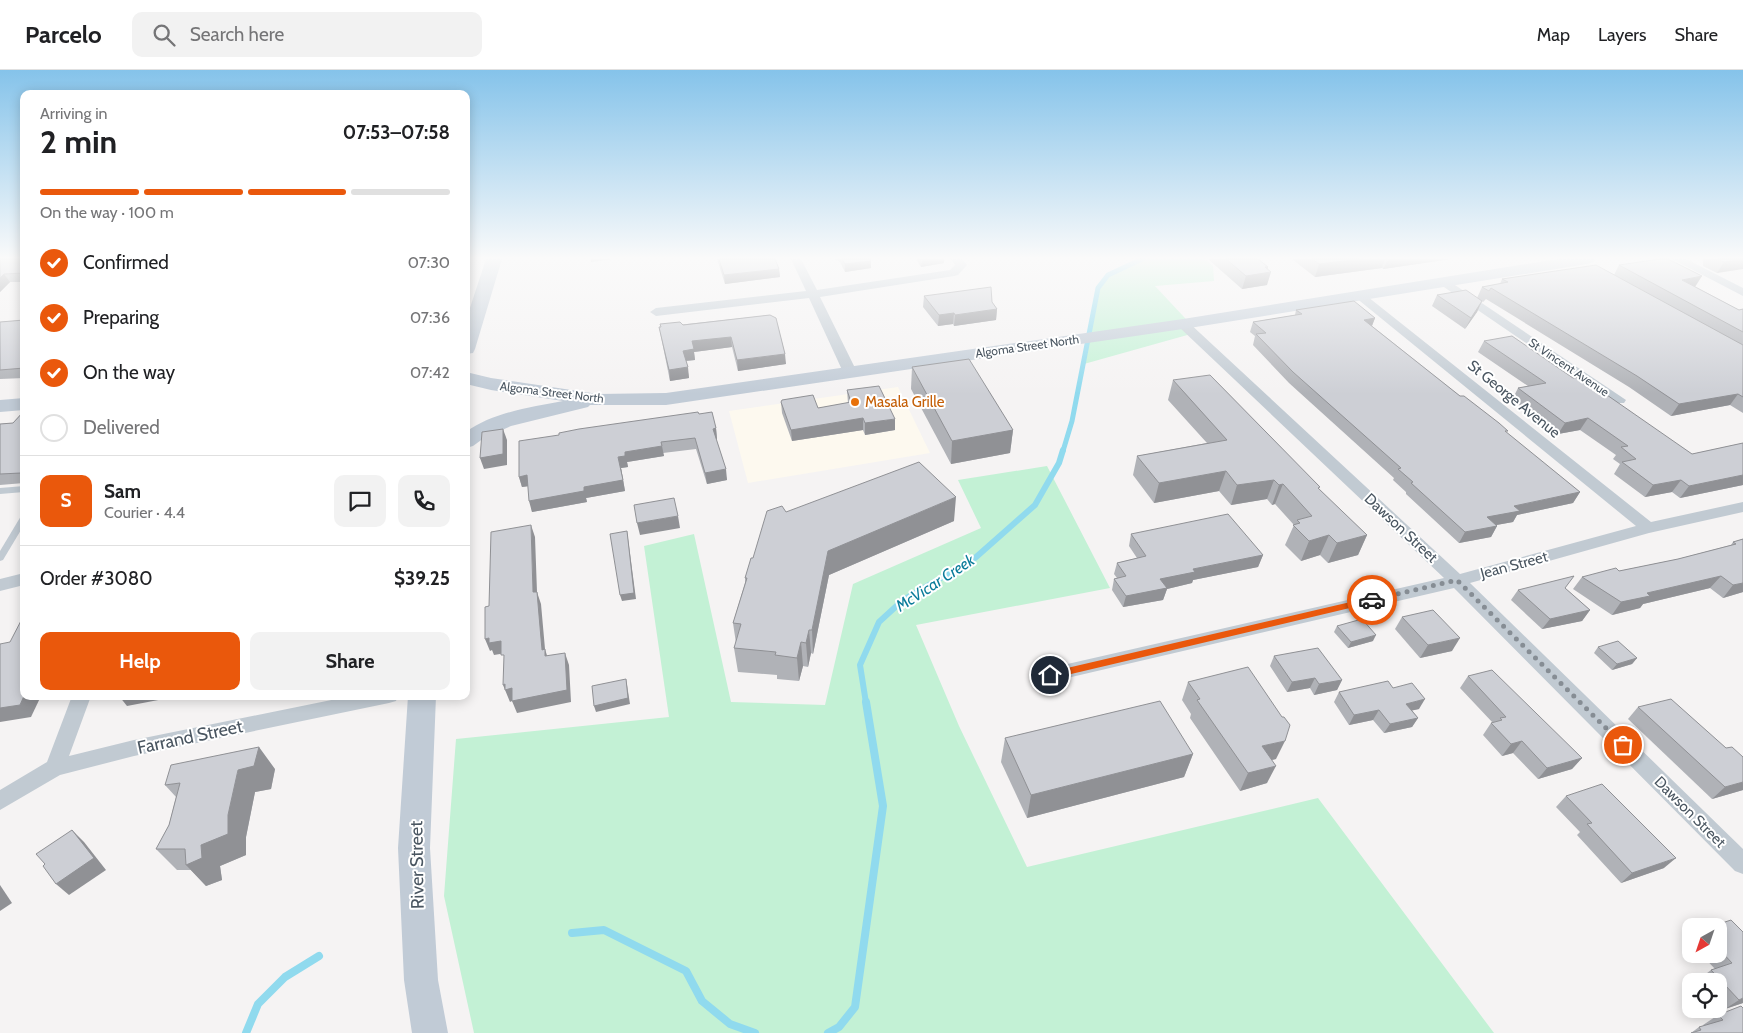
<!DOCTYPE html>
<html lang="en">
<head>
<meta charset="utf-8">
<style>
  :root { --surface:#fff; --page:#f2f2f2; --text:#202124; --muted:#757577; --line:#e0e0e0; --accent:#ea580c }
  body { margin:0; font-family:Cabin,sans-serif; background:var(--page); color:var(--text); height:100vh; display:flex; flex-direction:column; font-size:19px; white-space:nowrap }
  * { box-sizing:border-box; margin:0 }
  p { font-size:16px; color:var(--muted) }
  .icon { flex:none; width:28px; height:28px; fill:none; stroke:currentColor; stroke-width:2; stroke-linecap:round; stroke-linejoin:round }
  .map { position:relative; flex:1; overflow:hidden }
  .drawer { position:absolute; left:20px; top:20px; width:450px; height:610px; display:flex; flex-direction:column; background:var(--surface); border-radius:10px; box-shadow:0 2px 12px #0003 }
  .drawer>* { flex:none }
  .needle { width:32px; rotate:220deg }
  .buttons { position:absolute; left:1682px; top:848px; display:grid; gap:10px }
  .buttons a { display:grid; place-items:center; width:45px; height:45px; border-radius:10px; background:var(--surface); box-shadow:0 2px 12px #0003; font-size:25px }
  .pin { position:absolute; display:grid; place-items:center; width:42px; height:42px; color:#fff; margin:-21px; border:2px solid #fff; border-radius:50%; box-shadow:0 1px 5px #0007 }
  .courier { position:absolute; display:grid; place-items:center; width:50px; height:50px; margin:-25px; border:4px solid #ea580c; border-radius:50%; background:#fff; color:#222; box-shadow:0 1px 6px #0007 }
  .summary em { font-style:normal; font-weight:700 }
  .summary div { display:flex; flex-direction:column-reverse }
  .summary { display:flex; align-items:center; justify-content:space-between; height:85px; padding:0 20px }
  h1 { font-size:32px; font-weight:700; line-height:38px }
  .bar { display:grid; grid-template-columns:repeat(4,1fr); gap:8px 5px; align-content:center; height:60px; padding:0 20px }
  .bar i { height:6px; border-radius:4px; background:var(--line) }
  .bar .selected { background:var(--accent) }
  .bar p { grid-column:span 4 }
  .line { display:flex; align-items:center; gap:12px; padding:0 20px; border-top:1px solid var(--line) }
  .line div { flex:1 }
  .round { display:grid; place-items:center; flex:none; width:52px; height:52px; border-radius:10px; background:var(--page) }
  ol { padding:0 20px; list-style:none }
  li { display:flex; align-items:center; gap:15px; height:55px }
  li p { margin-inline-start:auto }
  li .icon { padding:5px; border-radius:50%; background:var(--accent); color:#fff; stroke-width:4 }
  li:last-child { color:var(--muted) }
  li i { width:28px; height:28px; border:2px solid var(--line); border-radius:50% }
  .primary-button { display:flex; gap:10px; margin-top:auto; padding:10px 20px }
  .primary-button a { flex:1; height:58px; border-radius:10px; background:var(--accent); color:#fff; font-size:20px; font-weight:700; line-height:58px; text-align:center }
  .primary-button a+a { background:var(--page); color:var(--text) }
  header { display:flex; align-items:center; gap:30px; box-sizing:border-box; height:70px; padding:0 25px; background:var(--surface); border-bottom:1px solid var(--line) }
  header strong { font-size:24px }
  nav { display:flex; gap:28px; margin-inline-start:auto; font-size:18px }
  .search { width:350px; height:45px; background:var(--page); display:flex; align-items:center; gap:12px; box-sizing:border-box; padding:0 18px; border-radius:10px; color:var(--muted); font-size:19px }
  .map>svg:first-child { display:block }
  .commercial { fill:#fdf9ef }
  .green { fill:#c3f1d5 }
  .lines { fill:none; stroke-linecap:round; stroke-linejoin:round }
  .stream-far2 { stroke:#90daee; stroke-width:5 }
  .stream-far1 { stroke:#90daee; stroke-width:6 }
  .stream { stroke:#90daee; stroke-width:8 }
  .lane { fill:#c1cad2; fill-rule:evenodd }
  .street { fill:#c1cad2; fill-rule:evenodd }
  .secondary { fill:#c1cbd6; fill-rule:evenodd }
  .wall { fill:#b0b2b7 }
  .shaded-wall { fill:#909195 }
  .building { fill:#cdcfd5; stroke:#909195 }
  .route { fill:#ea580c }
  .done { stroke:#868d94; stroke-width:5; stroke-dasharray:0 9 }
  .food-dot { fill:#e8710a; stroke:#fff; stroke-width:2 }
  .labels { text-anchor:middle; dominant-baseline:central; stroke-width:4; stroke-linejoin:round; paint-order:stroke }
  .far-street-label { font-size:12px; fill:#4a5661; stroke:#fff }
  .street-label { font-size:15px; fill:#4a5661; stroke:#fff }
  .food-label { font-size:15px; fill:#c56008; stroke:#fff; text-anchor:start }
  .water-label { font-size:16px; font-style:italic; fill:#0c7c9b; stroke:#fff }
  .near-street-label { font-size:18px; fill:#4a5661; stroke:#fff }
</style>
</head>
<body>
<header>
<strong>Parcelo</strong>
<div class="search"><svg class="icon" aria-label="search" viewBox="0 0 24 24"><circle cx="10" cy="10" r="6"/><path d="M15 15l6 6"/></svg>Search here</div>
<nav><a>Map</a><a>Layers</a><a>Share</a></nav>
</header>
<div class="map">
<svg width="1743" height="963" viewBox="0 0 1743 963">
  <rect width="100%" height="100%" fill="#f5f3f3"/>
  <path class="commercial" d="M898 317 930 383 748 413 729 341Z"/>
  <g class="green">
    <path d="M1142 189H1204L1213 196 1214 211 1155 216 1198 262 1084 294 1098 218 1108 205Z"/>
    <path d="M1047 396 1110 518 916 555 959 656 1027 797 1318 728 1494 963H474L444 826 456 669 669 647 644 476 694 464 731 632 825 635 853 514 981 458 958 410Z"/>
  </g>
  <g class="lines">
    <path class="stream-far2" d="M1063 381 1072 351 1098 218 1108 205 1142 189"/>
    <path class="stream-far1" d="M866 633 860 595 879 552 903 530 975 488 1035 435 1059 393 1063 380"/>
    <g class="stream">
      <path d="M572 863 604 860 686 901 702 931 730 954 755 963"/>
      <path d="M246 963 258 934 285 907 319 886"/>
      <path d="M828 963 839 957 855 937 883 736 866 632"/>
    </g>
    <g class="lane">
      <path d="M24 416V422L0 424V418Z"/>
      <path d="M24 445V455L3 490 0 491V481L21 446Z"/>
    </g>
    <g class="street">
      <path d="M791 189H801L817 220 950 200 955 195 951 189H962L967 195 958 205 954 206 820 227 857 302 850 306 843 302 809 228 656 246 650 242 656 238 806 221Z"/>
      <path d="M1672 189H1686L1743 218V226Z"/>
      <path d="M1445 210 1449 211 1626 330 1624 333H1614L1441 215 1439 213 1441 211Z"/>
      <path d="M1359 222 1363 223 1651 452 1743 432V442L1649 463 1470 513 1743 779V804L1735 801 1454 518 1050 612 1043 610 1041 605 1043 600 1050 598 1444 508 1179 257 1177 254 1179 251H1187L1460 504 1636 456 1355 227 1353 225Z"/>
      <path d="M24 503V515L0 521V509Z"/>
      <path d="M72 626H91L69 686 134 670 351 626H398L396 631 389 633 134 686 60 705 0 740V720L47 692Z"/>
    </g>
    <g class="secondary">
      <path d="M486 189H502L475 279 473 283 466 284V250Z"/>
      <path d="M1558 189H1595L1593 192 1587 194 1183 259 666 335H590L588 337 511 356 484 368 473 376 466 378V362C493 342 532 337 563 331L491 320 466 314V302L491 308 598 324 666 323 1183 249Z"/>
      <path d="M24 328V340L0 342V330Z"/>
      <path d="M408 626H436L430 778 438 910 448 963H412L404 910 398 778Z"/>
    </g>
  </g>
  <g class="wall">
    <path d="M0 189H24V212H10L0 222Z"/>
    <path d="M717 189H775L779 199 780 207 725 214Z"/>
    <path d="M835 189H870L871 198 845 202 840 192Z"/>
    <path d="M916 189H944V193L921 197Z"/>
    <path d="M1208 189H1264H1259L1268 197 1267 215 1242 219Z"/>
    <path d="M1292 189H1451L1383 199 1382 198 1315 207Z"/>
    <path d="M1703 189H1743L1717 203 1703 196Z"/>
    <path d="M1619 195 1696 217 1739 240 1743 239V343L1730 335 1671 346 1629 317 1486 229 1483 232 1482 231 1477 242 1465 259 1432 236 1437 225 1477 228 1482 217 1500 214 1502 209 1614 205Z"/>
    <path d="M924 226 992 232 997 239 996 250 954 256 953 254 938 256 923 237Z"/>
    <path d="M1296 240 1375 248 1372 256 1580 422 1573 433 1517 445 1513 452 1496 455 1497 456 1491 467 1459 473 1406 424V422L1393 410 1394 408 1289 313 1253 275 1255 266 1250 262 1253 252 1295 245Z"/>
    <path d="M770 245 786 294 738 301 732 277 694 282 695 290 686 291 689 308 670 311 659 257Z"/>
    <path d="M24 250V308L0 309V252Z"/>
    <path d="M1484 271 1573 308 1692 384 1743 373V415L1680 428 1672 422 1645 427 1614 404 1620 394 1613 389 1616 385 1580 360 1558 364 1512 330 1518 318 1528 316 1478 282Z"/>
    <path d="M912 297 1013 360 1010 383 951 394 911 319Z"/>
    <path d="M1173 310 1319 420 1367 465 1358 485 1328 493 1320 485 1301 491 1285 475 1294 455 1275 434 1272 435 1267 429 1231 435 1219 421 1154 433 1133 405 1137 386 1207 373 1168 330Z"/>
    <path d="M847 320 895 360 865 365 863 360 792 371 782 343 781 332 818 338 848 333Z"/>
    <path d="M24 341V413L0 415V354L13 353Z"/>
    <path d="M699 344 716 358 717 369H716L727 410 707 414 696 379 663 383 664 386 627 392 628 397 621 398 625 421 586 428 587 432 532 442 528 416 522 417 519 407Z"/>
    <path d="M786 442 954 451 829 505 813 584 811 583 808 597 803 596 799 611 777 609V605L738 602 734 578 736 573 733 553 745 513V508L753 488Z"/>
    <path d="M1131 464 1263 485 1258 497 1193 510 1192 513 1167 519 1163 530 1123 537 1112 520 1114 509 1117 508 1114 504 1117 493 1137 488 1129 476Z"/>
    <path d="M1743 469V522L1723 528 1710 518 1643 534 1640 538 1612 545 1573 519 1582 507 1619 501 1678 489 1731 475 1733 472Z"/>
    <path d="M1565 518 1590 540 1582 551 1542 559 1511 530 1518 520Z"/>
    <path d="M1402 547 1452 581 1420 588 1395 559Z"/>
    <path d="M1337 556 1373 571 1348 578 1334 562Z"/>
    <path d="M1598 577 1637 588 1632 594 1612 600 1594 583Z"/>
    <path d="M1274 586 1342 610 1337 620 1314 625 1310 618 1287 622 1270 596Z"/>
    <path d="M1468 606 1582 688 1572 699 1538 709 1513 683 1502 686 1483 665 1491 653H1493L1460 618Z"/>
    <path d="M1188 612 1276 689 1272 690 1267 713 1240 721 1190 648 1191 644 1182 630Z"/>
    <path d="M1393 618 1419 639 1412 640 1418 648 1412 657 1384 663 1373 650 1349 655 1334 632 1339 622Z"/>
    <path d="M1638 637 1726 678 1743 720 1712 729 1628 649Z"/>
    <path d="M1005 668 1193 684 1184 707 1027 748 1001 692Z"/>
    <path d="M275 699 271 719 255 722 246 767V785L220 796 222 810 206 816 191 800H177L156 779 169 755 176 727 165 715Z"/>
    <path d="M1566 726 1664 798 1621 813 1577 765 1580 762 1556 737Z"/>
    <path d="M1719 856 1743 862V933L1725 939 1719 932V911H1699L1698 910 1711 900 1715 899 1701 884H1719Z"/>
    <path d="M1718 945 1743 963H1691L1699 957 1704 956 1703 955Z"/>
  </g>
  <g class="shaded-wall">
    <path d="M591 189H614L591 192Z"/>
    <path d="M922 189H944V193L921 197Z"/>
    <path d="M1360 189H1385L1382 198 1315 207 1319 194Z"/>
    <path d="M1388 189H1451L1383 199Z"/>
    <path d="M1743 189V199L1717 203 1724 192Z"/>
    <path d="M871 191V198L845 202V194Z"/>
    <path d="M1265 197H1268L1267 203 1271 202 1267 215 1242 219 1246 206Z"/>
    <path d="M779 199 780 207 725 214 724 205Z"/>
    <path d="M4 204 10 212 0 222V208Z"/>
    <path d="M1702 206 1695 217 1682 210Z"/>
    <path d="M1482 231 1477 242 1465 259 1471 248Z"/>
    <path d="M997 239 996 250 954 256 955 245Z"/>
    <path d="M954 243 953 254 938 256 939 245Z"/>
    <path d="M1375 248 1371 258 1364 250Z"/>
    <path d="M731 267 732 277 694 282 695 290 684 291 683 281 692 271Z"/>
    <path d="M785 284 786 294 738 301 737 290Z"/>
    <path d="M688 297 689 308 670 311 669 300Z"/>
    <path d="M1738 324 1730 335 1671 346 1679 334Z"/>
    <path d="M863 348V360L792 371 791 360Z"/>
    <path d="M1588 348 1580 360 1558 364 1565 353Z"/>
    <path d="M895 349V360L865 365V353Z"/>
    <path d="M716 358 717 369H714L713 359Z"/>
    <path d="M503 359 507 370V395L484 399 480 388Z"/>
    <path d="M1013 360 1010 383 951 394 952 371Z"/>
    <path d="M662 376 664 386 627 392 628 397 621 398 625 421 586 428 587 432 532 442 529 431 584 417 625 382Z"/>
    <path d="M726 399 727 410 707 414 705 403Z"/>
    <path d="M1226 401 1219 421 1154 433 1159 413Z"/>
    <path d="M527 405 530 416 522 417 519 407Z"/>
    <path d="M1743 405V415L1680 428 1689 416Z"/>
    <path d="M1274 410 1267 429 1231 435 1237 415Z"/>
    <path d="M1681 410 1672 422 1645 427 1653 415Z"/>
    <path d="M1283 414 1275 434 1272 435 1279 415Z"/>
    <path d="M1580 422 1573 433 1517 445 1513 452 1480 458 1487 447 1514 436Z"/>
    <path d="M956 427 954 451 829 505 813 584 812 560 828 481Z"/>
    <path d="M678 446 680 458 640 465 637 453Z"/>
    <path d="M531 455 535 467 537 522 541 534 545 579 549 592 542 580 533 522Z"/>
    <path d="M1497 456 1491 467 1459 473 1465 462Z"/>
    <path d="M627 461 636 529 622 531 620 525Z"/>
    <path d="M1329 465 1320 485 1301 491 1309 471Z"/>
    <path d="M1367 465 1358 485 1328 493 1337 473Z"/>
    <path d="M1263 485 1258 497 1193 510 1192 513 1167 519 1163 530 1123 537 1126 526 1160 509 1193 499Z"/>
    <path d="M1721 506 1710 518 1643 534 1640 538 1612 545 1621 532 1647 523Z"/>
    <path d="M1743 513V522L1723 528 1733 515Z"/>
    <path d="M1590 540 1582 551 1542 559 1550 549Z"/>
    <path d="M809 560 811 583 808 597 806 573Z"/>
    <path d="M1376 565 1373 571 1348 578 1351 572Z"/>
    <path d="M489 568 501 571 506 583 494 585 492 580 490 581 485 569Z"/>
    <path d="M1460 568 1452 581 1420 588 1428 575Z"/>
    <path d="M801 572 803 596 799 611 797 588Z"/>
    <path d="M565 583 569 595 571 632 517 643 512 631 510 632 503 615Z"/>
    <path d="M1637 588 1632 594 1612 600 1617 594Z"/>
    <path d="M1315 608 1310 618 1287 622 1292 612Z"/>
    <path d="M626 609 627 615 630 634 596 642 594 636Z"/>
    <path d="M1342 610 1337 620 1314 625 1319 614Z"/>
    <path d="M24 626H41L31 647 0 652V638Z"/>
    <path d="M119 626H174V627L127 636Z"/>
    <path d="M1425 629 1419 639 1401 643 1406 634Z"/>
    <path d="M1379 640 1373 650 1349 655 1354 645Z"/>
    <path d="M1418 648 1412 657 1384 663 1390 654Z"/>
    <path d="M1285 671 1276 689 1254 694 1262 676Z"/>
    <path d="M1522 671 1513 683 1502 686 1511 674Z"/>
    <path d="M259 677 275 699 271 719 255 722 246 767V785L220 796 222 810 206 816 186 795 201 775 228 745 238 700Z"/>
    <path d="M1193 684 1184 707 1027 748 1031 725Z"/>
    <path d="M1582 688 1572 699 1538 709 1547 698Z"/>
    <path d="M1276 696 1267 713 1240 721 1248 703Z"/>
    <path d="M1743 712V720L1712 729 1725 717Z"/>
    <path d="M72 760 84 772 106 800 69 825 56 814Z"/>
    <path d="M1676 788 1664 798 1621 813 1632 803Z"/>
    <path d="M0 815 12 833 0 841Z"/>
    <path d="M1743 928V933L1725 939 1739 930Z"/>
  </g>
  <g class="building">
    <path d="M0 189H24V203L4 204 0 208Z"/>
    <path d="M719 189H775L779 199 724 205Z"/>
    <path d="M842 189H870L871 191 845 194Z"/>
    <path d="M1226 189H1258L1268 197H1265L1271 202 1246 206Z"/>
    <path d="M1312 189H1360L1319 194Z"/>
    <path d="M1660 189H1668L1702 206 1682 210 1739 240 1743 239V262L1619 195Z"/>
    <path d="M1717 189H1743L1724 192Z"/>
    <path d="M1596 195 1743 275V327L1738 324 1679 334 1637 306 1491 218 1489 221 1482 217 1508 212 1502 209Z"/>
    <path d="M991 217 992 232 997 239 955 245 954 243 939 245 924 226Z"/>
    <path d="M1466 220 1482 231 1471 248 1437 225Z"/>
    <path d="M1354 231 1375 248 1364 250 1460 326H1464L1499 353 1508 361H1505L1580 422 1514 436 1520 441 1487 447 1497 456 1465 462 1411 413 1413 412 1398 399 1401 398 1293 302 1256 264 1266 263 1253 252 1302 244 1296 240Z"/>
    <path d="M770 245 776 248 785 284 737 290 731 267 692 271 694 279 683 281 688 297 669 300 659 257H661L660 254 680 252 683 255Z"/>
    <path d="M24 250V298L0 300V252Z"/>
    <path d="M1512 266 1573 308 1581 307 1692 384 1743 373V405L1689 416 1681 410 1653 415 1622 392 1636 389 1621 377 1628 376 1588 348 1565 353 1518 318 1546 313 1484 271Z"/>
    <path d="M969 289 1013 360 952 371 912 297Z"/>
    <path d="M1210 305 1320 417 1318 418 1367 465 1337 473 1329 465 1309 471 1293 455 1300 453 1297 450 1312 446 1283 414 1279 415 1274 410 1237 415 1226 401 1159 413 1137 386 1227 370 1173 310Z"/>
    <path d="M879 316 895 349 865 353 863 348 791 360 781 332 782 330 813 325 818 338 851 332 847 320Z"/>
    <path d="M24 341V399L21 403 0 404V354L13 353Z"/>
    <path d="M698 342 699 344 712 342 716 358 713 359 726 399 705 403 695 368 661 372 662 376 625 382V386L618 387 623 410 584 417V421L529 431 527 405 519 407V371L559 365V363L579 359Z"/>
    <path d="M503 359V384L480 388 482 362Z"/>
    <path d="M919 392 956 427 828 481 812 560H809L806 573 801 572 797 588 775 585 776 582 734 578 741 554 733 553 747 508H745L751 488H753L767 441 782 436 786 442Z"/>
    <path d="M674 428 678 446 637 453 634 435Z"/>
    <path d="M1228 444 1263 485 1193 499 1195 502 1160 509 1167 518 1126 526 1114 509 1126 506 1117 493 1146 486 1131 464Z"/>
    <path d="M531 455 533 522H537L542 580 545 579V586L565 583 567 620 512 631V618L505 620V614L503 615 504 585H501V571L489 573V568L485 569V537L489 536 491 462Z"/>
    <path d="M627 461 634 523 620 525 610 464Z"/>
    <path d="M1743 469V513L1733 515 1721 506 1647 523 1650 526 1621 532 1582 507 1616 498 1619 501 1678 489 1736 474 1733 472Z"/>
    <path d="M1574 506 1565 518 1590 540 1550 549 1518 520Z"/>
    <path d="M1433 540 1460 568 1428 575 1402 547Z"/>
    <path d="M24 545V626L20 635 0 638V574L10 572Z"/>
    <path d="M1362 549 1376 565 1351 572 1337 556Z"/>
    <path d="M1618 571 1637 588 1617 594 1598 577Z"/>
    <path d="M1318 578 1342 610 1319 614 1315 608 1292 612 1274 586Z"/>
    <path d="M1248 597 1282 647H1284L1290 655 1285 671 1262 676 1276 696 1248 703 1197 630 1200 629 1188 612Z"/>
    <path d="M1492 600 1582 688 1547 698 1522 671 1511 674 1491 653 1502 650 1500 648 1506 647 1468 606Z"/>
    <path d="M626 609 628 628 594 636 592 616Z"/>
    <path d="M1388 611 1393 618 1412 613 1425 629 1406 634 1418 648 1390 654 1379 640 1354 645 1339 622Z"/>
    <path d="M1671 629 1726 678 1732 677 1743 687V712L1725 717 1638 637Z"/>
    <path d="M1160 631 1193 684 1031 725 1005 668Z"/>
    <path d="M259 677 254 696 238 700 228 745V764L201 775 202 788 186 795 185 779H156L169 755 180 713 165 715 171 695Z"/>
    <path d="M1602 714 1676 788 1632 803 1587 754 1592 753 1566 726Z"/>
    <path d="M72 760 94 788 56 814 43 796 45 794 36 784Z"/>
    <path d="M1731 850 1743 862V928L1739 930 1711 900 1732 893 1719 879V867L1721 866 1719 864V856H1713Z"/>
    <path d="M1741 936 1743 938V963H1691L1701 960 1699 957 1723 950 1718 945Z"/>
  </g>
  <linearGradient id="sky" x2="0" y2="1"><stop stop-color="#85c3ea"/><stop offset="0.58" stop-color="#fafafa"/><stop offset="1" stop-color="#fafafa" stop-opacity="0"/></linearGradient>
  <rect width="1743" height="324" fill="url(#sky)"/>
  <path class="route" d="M1372 527 1375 528V532L1050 609 1045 605 1050 602Z"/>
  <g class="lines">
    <path class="done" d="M1372 530 1457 510 1623 675"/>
  </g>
  <circle class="food-dot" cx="855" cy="332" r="5"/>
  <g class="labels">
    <g class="far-street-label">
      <text transform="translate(1027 276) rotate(-8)">Algoma Street North</text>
      <text transform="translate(1569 297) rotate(34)">St Vincent Avenue</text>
      <text transform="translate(552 322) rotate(7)">Algoma Street North</text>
    </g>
    <g class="street-label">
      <text transform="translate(1514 329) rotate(39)">St George Avenue</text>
      <text transform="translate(1401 458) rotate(43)">Dawson Street</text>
      <text transform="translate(1514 495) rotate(-15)">Jean Street</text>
      <text transform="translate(1690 742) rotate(45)">Dawson Street</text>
    </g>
    <g class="food-label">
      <text x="865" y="332">Masala Grille</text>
    </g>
    <g class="water-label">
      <text transform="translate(935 513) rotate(-33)">McVicar Creek</text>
    </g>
    <g class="near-street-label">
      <text transform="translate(190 667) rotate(-12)">Farrand Street</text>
      <text transform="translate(417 795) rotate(-91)">River Street</text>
    </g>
  </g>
</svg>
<div class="buttons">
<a><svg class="needle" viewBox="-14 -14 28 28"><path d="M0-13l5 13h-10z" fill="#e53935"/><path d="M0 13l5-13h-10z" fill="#757577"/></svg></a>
<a><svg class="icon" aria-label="locate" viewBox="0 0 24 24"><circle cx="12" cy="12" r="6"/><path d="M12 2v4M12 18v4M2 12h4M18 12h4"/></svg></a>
</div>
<div class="pin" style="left:1623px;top:675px;background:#ea580c"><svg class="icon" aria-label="bag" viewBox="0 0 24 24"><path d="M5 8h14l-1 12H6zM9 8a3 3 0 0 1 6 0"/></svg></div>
<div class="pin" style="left:1050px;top:605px;background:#1f2937"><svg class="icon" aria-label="home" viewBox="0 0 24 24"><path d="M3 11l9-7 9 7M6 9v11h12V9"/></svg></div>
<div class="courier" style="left:1372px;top:530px"><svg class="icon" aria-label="car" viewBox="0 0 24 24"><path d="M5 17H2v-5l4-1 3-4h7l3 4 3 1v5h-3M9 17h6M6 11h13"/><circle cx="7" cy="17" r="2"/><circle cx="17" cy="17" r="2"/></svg></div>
<section class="drawer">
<div class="summary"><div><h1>2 min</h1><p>Arriving in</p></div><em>07:53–07:58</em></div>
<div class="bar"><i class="selected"></i><i class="selected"></i><i class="selected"></i><i></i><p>On the way · 100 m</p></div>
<ol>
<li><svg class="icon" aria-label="check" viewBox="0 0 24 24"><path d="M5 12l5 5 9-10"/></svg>Confirmed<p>07:30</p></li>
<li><svg class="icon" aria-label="check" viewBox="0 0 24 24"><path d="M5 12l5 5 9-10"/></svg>Preparing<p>07:36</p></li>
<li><svg class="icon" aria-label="check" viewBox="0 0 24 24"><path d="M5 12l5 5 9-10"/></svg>On the way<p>07:42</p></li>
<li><i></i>Delivered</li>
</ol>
<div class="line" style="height:90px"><b class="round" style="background:var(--accent);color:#fff">S</b><div><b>Sam</b><p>Courier · 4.4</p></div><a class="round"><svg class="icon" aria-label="chat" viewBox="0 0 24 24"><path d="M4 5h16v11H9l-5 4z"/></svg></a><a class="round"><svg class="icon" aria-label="phone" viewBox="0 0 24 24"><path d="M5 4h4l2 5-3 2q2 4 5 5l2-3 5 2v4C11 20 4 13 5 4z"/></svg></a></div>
<div class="line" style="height:65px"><div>Order #3080</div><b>$39.25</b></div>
<div class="primary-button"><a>Help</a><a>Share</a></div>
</section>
</div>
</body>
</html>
